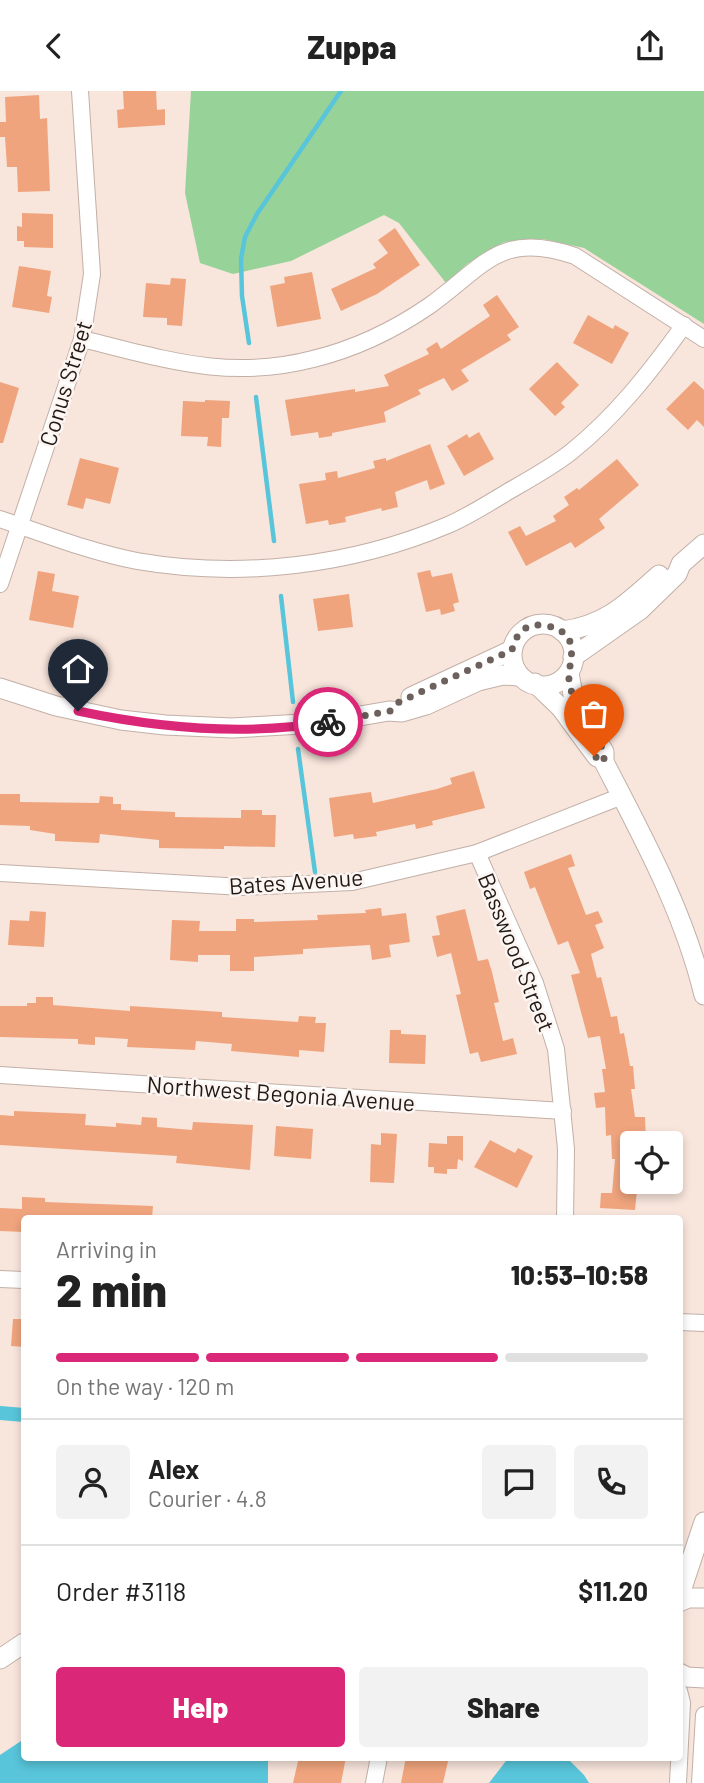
<!DOCTYPE html>
<html lang="en">
<head>
<meta charset="utf-8">
<style>
  :root { --surface:#fff; --page:#f2f2f2; --text:#222; --muted:#767676; --line:#e0e0e0; --accent:#db2777 }
  body { margin:0; font-family:Barlow,sans-serif; background:var(--page); color:var(--text); height:100vh; display:flex; flex-direction:column; font-size:26px; white-space:nowrap }
  * { box-sizing:border-box; margin:0 }
  p { font-size:23px; color:var(--muted) }
  .icon { flex:none; width:38px; height:38px; fill:none; stroke:currentColor; stroke-width:2; stroke-linecap:round; stroke-linejoin:round }
  .map { position:relative; flex:1; overflow:hidden }
  .sheet { position:absolute; left:21px; top:1124px; width:662px; height:546px; display:flex; flex-direction:column; background:var(--surface); border-radius:7px; box-shadow:0 4px 10px #0003 }
  .sheet>* { flex:none }
  .buttons { position:absolute; left:620px; top:1040px; display:grid; gap:14px }
  .buttons a { display:grid; place-items:center; width:63px; height:63px; border-radius:7px; background:var(--surface); box-shadow:0 4px 10px #0003; font-size:35px }
  .pin { position:absolute; display:grid; place-items:center; width:60px; height:60px; color:#fff; margin:-72px -30px; border-radius:50% 50% 50% 0; rotate:-45deg; box-shadow:0 0 7px #0007 }
  .pin .icon { rotate:45deg }
  .courier { position:absolute; display:grid; place-items:center; width:70px; height:70px; margin:-35px; border:5px solid #db2777; border-radius:50%; background:#fff; color:#222; box-shadow:0 2px 9px #0007 }
  .headline em { font-style:normal; font-weight:800 }
  .headline div { display:flex; flex-direction:column-reverse }
  .headline { display:flex; align-items:center; justify-content:space-between; height:119px; padding:0 35px }
  h1 { font-size:46px; font-weight:800; line-height:52px }
  .bar { display:grid; grid-template-columns:repeat(4,1fr); gap:10px 7px; align-content:center; height:84px; padding:0 35px }
  .bar i { height:9px; border-radius:5px; background:var(--line) }
  .bar .selected { background:var(--accent) }
  .bar p { grid-column:span 4 }
  .line { display:flex; align-items:center; gap:18px; padding:0 35px; border-top:2px solid var(--line) }
  .line div { flex:1 }
  .round { display:grid; place-items:center; flex:none; width:74px; height:74px; border-radius:7px; background:var(--page) }
  .button { display:flex; gap:14px; margin-top:auto; padding:14px 35px }
  .button a { flex:1; height:80px; border-radius:7px; background:var(--accent); color:#fff; font-size:28px; font-weight:800; line-height:80px; text-align:center }
  .button a+a { background:var(--page); color:var(--text) }
  header { display:flex; justify-content:space-between; align-items:center; height:91px; padding:0 35px; background:var(--surface); font-size:32px; font-weight:800 }
  .map>svg:first-child { display:block }
  .green { fill:#97d299 }
  .water { fill:#58c5da }
  .lines { fill:none; stroke-linecap:round; stroke-linejoin:round }
  .stream { stroke:#58c5da; stroke-width:4.5 }
  .canal { stroke:#58c5da; stroke-width:14 }
  .building { fill:#efa47d }
  .minor-casing { stroke:#c2b0a7; stroke-width:18 }
  .tertiary-casing { stroke:#c2b0a7; stroke-width:21 }
  .minor { stroke:#fff; stroke-width:16 }
  .tertiary { stroke:#fff; stroke-width:19 }
  .done { stroke:#6c615c; stroke-width:7; stroke-dasharray:0 12.6 }
  .route { stroke:#db2777; stroke-width:9 }
  .labels { text-anchor:middle; dominant-baseline:central; stroke-width:5; stroke-linejoin:round; paint-order:stroke }
  .street-label { font-size:23px; fill:#201a17; stroke:#fdf5f1 }
</style>
</head>
<body>
<header><svg class="icon" aria-label="back" viewBox="0 0 24 24"><path d="M15 5l-7 7 7 7"/></svg>Zuppa<svg class="icon" aria-label="share" viewBox="0 0 24 24"><path d="M12 15V3M7 8l5-5 5 5M5 13v7h14v-7"/></svg></header>
<div class="map">
<svg width="704" height="1692" viewBox="0 0 704 1692">
  <rect width="100%" height="100%" fill="#f8e5dc"/>
  <path class="green" d="M191 0H704V233L584 157 543 148 504 151 467 173 446 192 399 132 384 124 291 170 233 183 200 172 185 102Z"/>
  <g class="water">
    <path d="M24 1648V1666H268V1692H0V1664Z"/>
    <path d="M509 1666H566L584 1684 589 1692H489Z"/>
  </g>
  <g class="lines">
    <g class="stream">
      <path d="M249 252 242 205 241 168 245 146 257 123 341 0"/>
      <path d="M256 306 274 450"/>
      <path d="M281 505 293 611"/>
      <path d="M298 658 315 781"/>
    </g>
    <path class="canal" d="M0 1322 24 1324"/>
  </g>
  <g class="building">
    <path d="M123 0H156L157 19 165 18V34L118 37 117 19 124 18Z"/>
    <path d="M39 4 40 28 47 27 50 100 18 101 17 76H7L5 46H0V31H6L5 6Z"/>
    <path d="M22 122 53 123V157L24 156V150H17V135L22 136Z"/>
    <path d="M395 137 420 174 377 203 341 220 331 198 376 177 373 173 388 162 378 149Z"/>
    <path d="M19 175 51 180 47 205 52 206 49 222 12 216Z"/>
    <path d="M312 181 321 228 277 236 270 195 285 192 284 186Z"/>
    <path d="M171 187 186 188 182 235 167 234V227L143 226 146 192 170 194Z"/>
    <path d="M497 204 519 236 507 244 511 249 461 279 469 290 452 300 444 287 418 299 421 303 384 321 386 331 332 342V345L319 347 318 341 291 345 285 309 355 298V301L389 295 384 284 429 263 426 258 437 251 441 258 490 225 483 214Z"/>
    <path d="M588 224 613 238 615 234 629 242 612 273 573 252Z"/>
    <path d="M557 271 579 294 561 312 565 316 555 325 529 298Z"/>
    <path d="M694 290 704 299V336L697 329 688 339 666 318Z"/>
    <path d="M0 291 19 297 3 352H0Z"/>
    <path d="M205 309 230 310 229 327H222L221 356 207 355 208 346 181 345 183 310 205 311Z"/>
    <path d="M479 341 494 368 464 385 447 355 467 343 469 347Z"/>
    <path d="M430 353 445 393 430 399 427 389 395 401 398 416 382 420 381 417 345 426 346 431 329 434 328 429 306 433 299 393 326 389 325 382 337 380 338 387 375 377 373 370 386 367V370Z"/>
    <path d="M80 367 119 377 110 413 86 407 83 418 67 414Z"/>
    <path d="M617 368 639 394 599 428 605 437 575 457 571 451 526 475 508 441 520 435 526 445 556 430 553 425 569 414 564 406 577 397 579 399Z"/>
    <path d="M430 479 432 486 452 482 459 511 453 513 455 520 441 524 440 518 426 521 417 482Z"/>
    <path d="M38 480 55 483 52 500 79 505 73 537 29 529Z"/>
    <path d="M349 503 353 536 318 540 313 508Z"/>
    <path d="M474 680 485 717 432 730 433 734 416 738 415 733 376 741 377 745 354 748 353 743 334 746 329 707 371 701 373 712 437 698 452 693 450 687Z"/>
    <path d="M0 703H20V711L99 712 100 705 113 706V713H121V719L175 721V726L241 727V719H262V724H276L275 756 224 755V758L159 757V749L100 743 99 752 55 750V743L30 739V735L0 734Z"/>
    <path d="M571 763 575 775 568 777 586 824 598 820 603 831 595 834 604 857 591 863 597 887 601 886 611 926 617 925 620 943 624 942 630 975H633L635 998H631L635 1026H645L646 1052H632V1090H638L635 1119 600 1117 601 1102H612L615 1068H612L611 1044 606 1045 605 1016 596 1017 594 1002 605 1001 602 978H606L600 945 588 947 571 884 580 882 568 850 558 854 535 796 530 798 524 781Z"/>
    <path d="M381 817 382 825 406 822 410 851 389 854 391 866 372 869 370 854 303 858V863L254 866V880H230V864H198V871L170 869 172 829 200 830 199 840H236V828H254V831L318 829 317 824 366 822 365 819Z"/>
    <path d="M465 818 478 870 488 868 492 881 499 911 494 912 503 950 513 947 517 963 481 971 478 961 470 963 456 904 461 903 451 862 437 866 432 845 440 844 436 825Z"/>
    <path d="M30 820 46 821 44 856 8 854 10 829 29 830Z"/>
    <path d="M36 906H53V914L130 920V915L222 921V926L298 931 299 925 316 926 315 932H326L324 961 299 959V966L231 960 232 953 196 950 195 959 127 956 128 948 95 946V954L78 953V948L0 946V915H27V912H36Z"/>
    <path d="M390 939H401V943L426 944 425 973 389 972Z"/>
    <path d="M14 1020 86 1023 85 1034 116 1036V1032L141 1034 142 1026 157 1027V1036L192 1039 193 1031 253 1034 250 1079 176 1072 177 1065 0 1054V1024L14 1025Z"/>
    <path d="M276 1035 313 1038 311 1068 274 1065Z"/>
    <path d="M381 1042 397 1043 394 1092 370 1091 371 1053 381 1054Z"/>
    <path d="M447 1045H463V1070L458 1068 457 1078H447V1083L434 1082V1076H428L429 1052 447 1053Z"/>
    <path d="M490 1049 515 1062 518 1057 533 1065 517 1097 474 1076Z"/>
    <path d="M22 1106 45 1107V1111L153 1115 152 1127H24V1141L0 1140V1117L22 1118Z"/>
    <path d="M13 1228H24V1256L11 1255Z"/>
    <path d="M299 1666H346L341 1692H293Z"/>
    <path d="M406 1666H449L443 1692H401Z"/>
  </g>
  <g class="lines">
    <defs>
      <g id="minor">
        <path d="M82 248C165 268 228 290 313 268 354 258 394 239 429 215 484 176 499 139 575 165L704 248"/>
        <path d="M0 428C45 443 90 461 137 470 241 488 351 475 448 434 469 425 489 412 509 400 530 388 552 376 571 361 616 325 651 280 684 234"/>
        <path d="M0 493 82 248 92 183 80 0"/>
        <path d="M477 762 535 892 556 958 566 1058 565 1127"/>
        <path d="M0 782 243 796 352 791 477 762 622 705"/>
        <path d="M0 984 563 1020"/>
        <path d="M0 1188 24 1189"/>
        <path d="M679 1231 704 1232"/>
        <path d="M374 1692 379 1666"/>
        <path d="M678 1692 682 1612 679 1600"/>
        <path d="M700 1692 704 1624"/>
      </g>
      <g id="tertiary">
        <circle cx="543" cy="564" r="31"/>
        <path d="M562 540C605 535 628 512 659 484"/>
        <path d="M573 566 640 519 677 483 681 473 704 453"/>
        <path d="M569 582 574 609 604 661V671C643 746 684 821 704 904"/>
        <path d="M535 592 561 617 597 666"/>
        <path d="M0 597 56 615 121 629 165 634 232 637 319 632 389 620 402 621 426 614 478 590 503 584 519 585"/>
        <path d="M411 606 512 559"/>
        <path d="M679 1506 704 1431"/>
        <path d="M679 1511 688 1507H704"/>
        <path d="M0 1568 24 1552"/>
        <path d="M679 1582 687 1586 704 1587"/>
      </g>
    </defs>
    <use href="#minor" class="minor-casing"/>
    <use href="#tertiary" class="tertiary-casing"/>
    <use href="#minor" class="minor"/>
    <use href="#tertiary" class="tertiary"/>
  </g>
  <g class="lines">
    <path class="done" d="M328 631 390 620 397 612 512 559C514 550 518 542 526 537 533 533 540 534 547 535 576 541 573 559 569 581 568 590 571 600 574 608 583 629 605 648 604 671L594 665"/>
    <path class="route" d="M78 620C158 637 245 645 328 631"/>
  </g>
  <g class="labels">
    <g class="street-label">
      <text transform="translate(65 292) rotate(-73)">Conus Street</text>
      <text transform="translate(296 790) rotate(-4)">Bates Avenue</text>
      <text transform="translate(517 861) rotate(68)">Basswood Street</text>
      <text transform="translate(281 1002) rotate(4)">Northwest Begonia Avenue</text>
    </g>
  </g>
</svg>
<div class="buttons">
<a><svg class="icon" aria-label="locate" viewBox="0 0 24 24"><circle cx="12" cy="12" r="6"/><path d="M12 2v4M12 18v4M2 12h4M18 12h4"/></svg></a>
</div>
<div class="pin" style="left:594px;top:665px;background:#ea580c"><svg class="icon" aria-label="bag" viewBox="0 0 24 24"><path d="M5 8h14l-1 12H6zM9 8a3 3 0 0 1 6 0"/></svg></div>
<div class="pin" style="left:78px;top:620px;background:#1f2937"><svg class="icon" aria-label="home" viewBox="0 0 24 24"><path d="M3 11l9-7 9 7M6 9v11h12V9"/></svg></div>
<div class="courier" style="left:328px;top:631px"><svg class="icon" aria-label="bike" viewBox="0 0 24 24"><circle cx="6" cy="16" r="4"/><circle cx="18" cy="16" r="4"/><path d="M6 16l4-8h5l3 8M10 8l3 8H6M13 5h3"/></svg></div>
<section class="sheet">
<div class="headline"><div><h1>2 min</h1><p>Arriving in</p></div><em>10:53–10:58</em></div>
<div class="bar"><i class="selected"></i><i class="selected"></i><i class="selected"></i><i></i><p>On the way · 120 m</p></div>
<div class="line" style="height:126px"><a class="round"><svg class="icon" aria-label="person" viewBox="0 0 24 24"><circle cx="12" cy="8" r="4"/><path d="M4 21q1-7 8-7t8 7"/></svg></a><div><b>Alex</b><p>Courier · 4.8</p></div><a class="round"><svg class="icon" aria-label="chat" viewBox="0 0 24 24"><path d="M4 5h16v11H9l-5 4z"/></svg></a><a class="round"><svg class="icon" aria-label="phone" viewBox="0 0 24 24"><path d="M5 4h4l2 5-3 2q2 4 5 5l2-3 5 2v4C11 20 4 13 5 4z"/></svg></a></div>
<div class="line" style="height:91px"><div>Order #3118</div><b>$11.20</b></div>
<div class="button"><a>Help</a><a>Share</a></div>
</section>
</div>
</body>
</html>
